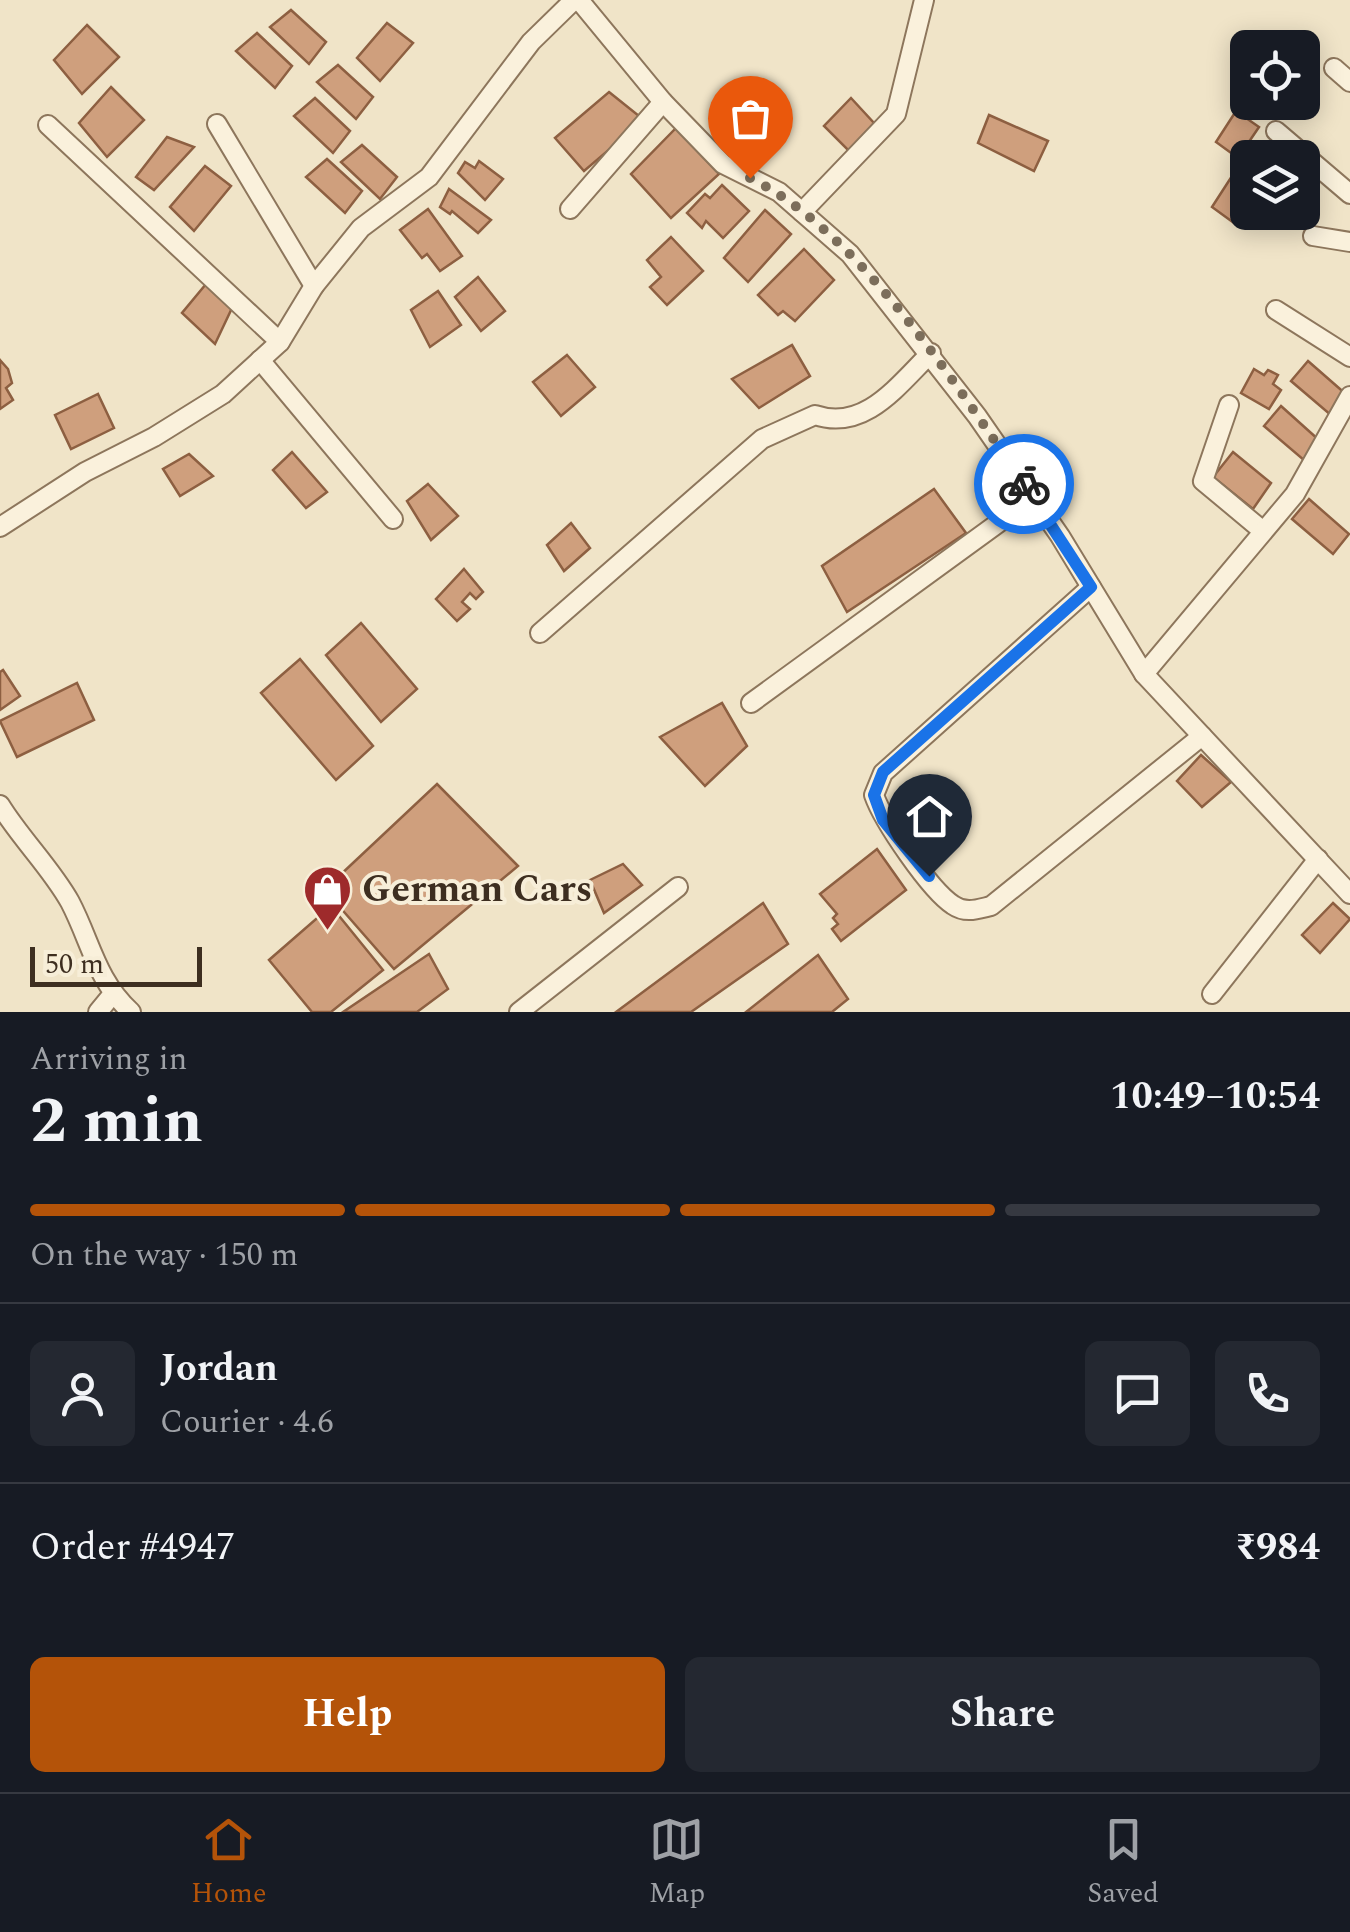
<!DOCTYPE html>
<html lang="en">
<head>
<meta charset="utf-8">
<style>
  :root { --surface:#171b24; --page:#242831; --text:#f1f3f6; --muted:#9ea1a6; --line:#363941; --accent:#b45309 }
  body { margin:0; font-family:Spectral,serif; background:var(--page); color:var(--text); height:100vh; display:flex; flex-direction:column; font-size:38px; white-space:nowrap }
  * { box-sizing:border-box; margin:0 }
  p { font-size:32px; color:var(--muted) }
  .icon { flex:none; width:55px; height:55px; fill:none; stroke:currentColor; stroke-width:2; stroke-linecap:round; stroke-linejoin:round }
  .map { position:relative; height:1012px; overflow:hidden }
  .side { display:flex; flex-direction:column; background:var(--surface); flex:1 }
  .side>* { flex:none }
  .buttons { position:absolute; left:1230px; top:30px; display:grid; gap:20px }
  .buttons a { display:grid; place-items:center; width:90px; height:90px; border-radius:15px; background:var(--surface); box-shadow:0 5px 25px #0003; font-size:50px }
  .scale { position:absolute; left:30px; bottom:25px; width:172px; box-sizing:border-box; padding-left:10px; border:5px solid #3d2e20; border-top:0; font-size:28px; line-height:35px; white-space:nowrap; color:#3d2e20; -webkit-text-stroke:8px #f7eed8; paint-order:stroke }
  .pin { position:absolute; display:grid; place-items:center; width:85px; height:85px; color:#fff; margin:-102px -42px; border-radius:50% 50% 50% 0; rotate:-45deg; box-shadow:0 0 10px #0007 }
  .pin .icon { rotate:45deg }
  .courier { position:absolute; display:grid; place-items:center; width:100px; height:100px; margin:-50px; border:8px solid #1a73e8; border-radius:50%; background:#fff; color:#222; box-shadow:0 2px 12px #0007 }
  .summary em { font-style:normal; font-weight:700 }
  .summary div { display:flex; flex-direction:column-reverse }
  .summary { display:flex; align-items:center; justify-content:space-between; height:170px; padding:0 30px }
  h1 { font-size:65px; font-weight:700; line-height:75px }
  .bar { display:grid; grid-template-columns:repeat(4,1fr); gap:15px 10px; align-content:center; height:120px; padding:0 30px }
  .bar i { height:12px; border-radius:8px; background:var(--line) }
  .bar .active { background:var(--accent) }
  .bar p { grid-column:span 4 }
  .line { display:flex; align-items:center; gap:25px; padding:0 30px; border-top:2px solid var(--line) }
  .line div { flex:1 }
  .round { display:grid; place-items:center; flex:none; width:105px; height:105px; border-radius:15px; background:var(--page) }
  .cta { display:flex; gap:20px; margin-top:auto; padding:20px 30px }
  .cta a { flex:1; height:115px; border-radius:15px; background:var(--accent); color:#fff; font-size:40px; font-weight:700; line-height:115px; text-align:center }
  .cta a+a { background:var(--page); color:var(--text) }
  .tab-bar { display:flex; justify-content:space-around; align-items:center; height:140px; border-top:2px solid var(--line); background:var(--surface); font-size:28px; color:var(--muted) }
  .tab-bar a { display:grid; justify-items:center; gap:5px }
  .tab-bar .active { color:var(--accent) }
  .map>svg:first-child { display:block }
  .building { fill:#cf9f7d; stroke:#8d5f41; stroke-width:2.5 }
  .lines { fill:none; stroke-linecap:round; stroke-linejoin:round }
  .minor-casing { stroke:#8d765c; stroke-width:22 }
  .minor { stroke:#faf1dc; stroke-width:18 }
  .done { stroke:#7c6e5b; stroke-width:10; stroke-dasharray:0 18 }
  .route { stroke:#1a73e8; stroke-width:12 }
  .labels { text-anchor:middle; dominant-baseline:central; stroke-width:8; stroke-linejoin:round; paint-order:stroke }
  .poi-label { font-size:38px; font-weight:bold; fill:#3d2e20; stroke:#f7eed8; text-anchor:start }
</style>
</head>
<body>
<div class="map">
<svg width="1350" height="1012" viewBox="0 0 1350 1012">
  <rect width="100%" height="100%" fill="#f0e4c8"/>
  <g class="building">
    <path d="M291 10 326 42 309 64 270 27Z"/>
    <path d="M387 23 413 43 380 81 357 58Z"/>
    <path d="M87 25 119 57 82 94 54 60Z"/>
    <path d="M257 33 292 66 275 88 236 51Z"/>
    <path d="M338 65 373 97 356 119 317 82Z"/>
    <path d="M111 87 144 120 107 157 79 123Z"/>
    <path d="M609 92 644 120 584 171 555 138Z"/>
    <path d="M315 98 350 131 333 153 294 116Z"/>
    <path d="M851 98 874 123 849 151 824 126Z"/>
    <path d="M1236 111 1259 127 1238 158 1216 142Z"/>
    <path d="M989 115 1048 141 1034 171 978 143Z"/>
    <path d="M676 128 719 174 671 218 631 174Z"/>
    <path d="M167 137 194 147 154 190 136 177Z"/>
    <path d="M362 145 397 177 380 199 341 162Z"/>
    <path d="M327 159 362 191 345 213 306 177Z"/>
    <path d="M479 161 503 179 485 200 458 173 465 162 475 168Z"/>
    <path d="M205 166 231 186 194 231 170 207Z"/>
    <path d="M1232 176 1248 187V203L1234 223 1212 207Z"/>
    <path d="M722 185 749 211 723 238 706 221 702 228 687 213 705 194 710 198Z"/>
    <path d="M449 189 491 220 478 233 452 211 450 214 440 207Z"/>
    <path d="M428 209 462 256 440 271 427 254 422 258 400 230Z"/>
    <path d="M765 210 791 234 748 282 724 258Z"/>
    <path d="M671 237 703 271 667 305 650 287 661 277 647 260Z"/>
    <path d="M804 249 834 280 795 321 783 311 778 315 758 295Z"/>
    <path d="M478 277 505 311 481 331 455 297Z"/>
    <path d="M206 284 232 308 215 344 182 313Z"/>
    <path d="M438 291 461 325 430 347 411 310Z"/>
    <path d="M792 345 810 376 759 408 732 379Z"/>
    <path d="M567 355 595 387 561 416 533 382Z"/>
    <path d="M0 360 8 369 12 383 6 388 13 400 0 409Z"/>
    <path d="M1308 361 1348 396 1332 416 1291 381Z"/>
    <path d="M1254 369 1264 375 1268 370 1278 375 1273 384 1281 390 1269 409 1241 393Z"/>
    <path d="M98 394 114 428 71 449 55 415Z"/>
    <path d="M1281 406 1320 441 1305 461 1264 426Z"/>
    <path d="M292 452 327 492 306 508 273 470Z"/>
    <path d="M1233 452 1271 483 1253 509 1213 477Z"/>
    <path d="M189 454 213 476 180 496 163 469Z"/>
    <path d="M428 484 458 516 431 540 407 501Z"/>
    <path d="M934 489 966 533 847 612 822 566Z"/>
    <path d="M1309 499 1349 534 1333 554 1292 519Z"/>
    <path d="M571 523 590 548 564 571 547 545Z"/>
    <path d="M464 569 483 592 476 599 470 593 462 602 470 609 457 621 436 599Z"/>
    <path d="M361 623 417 689 381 722 326 655Z"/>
    <path d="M300 659 373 746 336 780 261 693Z"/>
    <path d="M3 670 20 696 0 710V672Z"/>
    <path d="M77 683 94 720 17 757 0 721Z"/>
    <path d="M722 703 747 746 705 786 660 737Z"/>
    <path d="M1201 755 1231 782 1202 807 1177 781Z"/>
    <path d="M437 784 518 866 394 969 331 897 344 888 337 878Z"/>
    <path d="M877 849 906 890 841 941 832 929 838 924 833 918 837 914 820 894Z"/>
    <path d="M623 864 642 885 604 913 590 880Z"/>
    <path d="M763 903 788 944 691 1012H616Z"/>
    <path d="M1333 903 1350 919 1320 953 1302 935Z"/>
    <path d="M331 906 383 970 331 1012H312L269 960Z"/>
    <path d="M429 954 448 989 417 1012H343Z"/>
    <path d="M818 955 848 999 832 1012H746Z"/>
  </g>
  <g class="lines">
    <defs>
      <g id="minor">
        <path d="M579 0 663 102 723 164 779 192 850 254 977 416 1060 536 1144 674 1350 894"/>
        <path d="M1334 68 1350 82"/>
        <path d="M217 124 314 286"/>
        <path d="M48 125 280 342"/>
        <path d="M1276 131 1350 194"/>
        <path d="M570 209 663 102"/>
        <path d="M802 212 896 114 924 0"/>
        <path d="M1313 236 1350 242"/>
        <path d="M1276 310 1350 357"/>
        <path d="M260 360 393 519"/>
        <path d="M1229 405 1203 481 1263 531"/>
        <path d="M0 527 85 472 154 437 223 394 280 342 314 286 361 228 429 177 531 42 574 0"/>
        <path d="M1091 587 883 773 874 795C883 821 930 890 953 905 966 914 978 909 991 906L1202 736"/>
        <path d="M540 633 762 439 815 415C865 432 898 385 931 353"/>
        <path d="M1144 674 1295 494 1350 396"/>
        <path d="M751 703 1034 497"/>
        <path d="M0 805C21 839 51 868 70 902 91 942 96 980 131 1012"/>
        <path d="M1212 994 1318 859"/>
        <path d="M98 1012 112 995"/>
        <path d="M519 1012 678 887"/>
      </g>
    </defs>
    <use href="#minor" class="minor-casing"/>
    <use href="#minor" class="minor"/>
  </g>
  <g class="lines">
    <path class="done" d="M750 178C859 231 956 385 1024 484"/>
    <path class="route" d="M929 876 883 820 874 795 883 772 1091 587 1024 484"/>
  </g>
  <defs>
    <symbol id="shop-pin" viewBox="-11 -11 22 30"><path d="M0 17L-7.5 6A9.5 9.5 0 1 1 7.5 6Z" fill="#9e2a2b" stroke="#f7eed8"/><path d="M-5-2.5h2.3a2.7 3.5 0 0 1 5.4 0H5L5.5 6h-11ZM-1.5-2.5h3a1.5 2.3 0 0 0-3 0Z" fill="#fff"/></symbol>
  </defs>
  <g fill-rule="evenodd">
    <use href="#shop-pin" x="300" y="862" width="55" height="75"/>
  </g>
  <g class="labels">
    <g class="poi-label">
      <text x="362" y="890">German Cars</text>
    </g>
  </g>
</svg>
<div class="buttons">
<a><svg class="icon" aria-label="locate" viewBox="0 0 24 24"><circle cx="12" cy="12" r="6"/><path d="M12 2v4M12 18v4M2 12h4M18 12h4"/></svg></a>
<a><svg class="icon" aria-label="layers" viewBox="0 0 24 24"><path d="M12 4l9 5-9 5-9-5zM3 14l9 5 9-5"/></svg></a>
</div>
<div class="scale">50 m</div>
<div class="pin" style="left:750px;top:178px;background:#ea580c"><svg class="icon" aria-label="bag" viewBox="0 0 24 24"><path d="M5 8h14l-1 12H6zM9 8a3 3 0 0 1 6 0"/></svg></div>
<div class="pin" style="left:929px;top:876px;background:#1f2937"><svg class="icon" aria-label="home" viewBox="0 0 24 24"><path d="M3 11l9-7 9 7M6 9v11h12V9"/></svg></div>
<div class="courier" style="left:1024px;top:484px"><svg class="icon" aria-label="bike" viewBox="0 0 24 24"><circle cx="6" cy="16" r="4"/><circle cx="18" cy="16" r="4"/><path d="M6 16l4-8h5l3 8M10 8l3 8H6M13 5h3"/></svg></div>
</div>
<section class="side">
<div class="summary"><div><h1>2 min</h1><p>Arriving in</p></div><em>10:49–10:54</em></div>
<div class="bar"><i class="active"></i><i class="active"></i><i class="active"></i><i></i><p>On the way · 150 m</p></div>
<div class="line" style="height:180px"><a class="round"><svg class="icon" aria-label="person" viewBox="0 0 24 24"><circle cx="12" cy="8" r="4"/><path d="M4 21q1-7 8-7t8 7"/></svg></a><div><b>Jordan</b><p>Courier · 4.6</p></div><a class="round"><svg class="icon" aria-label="chat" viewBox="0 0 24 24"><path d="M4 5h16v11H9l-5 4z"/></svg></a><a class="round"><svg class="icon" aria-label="phone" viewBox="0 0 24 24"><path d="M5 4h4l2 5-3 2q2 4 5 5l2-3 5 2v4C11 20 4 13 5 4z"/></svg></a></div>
<div class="line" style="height:130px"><div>Order #4947</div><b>₹984</b></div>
<div class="cta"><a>Help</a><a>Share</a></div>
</section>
<nav class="tab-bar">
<a class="active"><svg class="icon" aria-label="home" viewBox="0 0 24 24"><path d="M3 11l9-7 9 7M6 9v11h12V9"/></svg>Home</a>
<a><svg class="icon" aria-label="map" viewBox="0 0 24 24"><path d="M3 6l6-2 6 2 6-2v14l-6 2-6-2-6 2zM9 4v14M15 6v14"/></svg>Map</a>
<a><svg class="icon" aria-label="saved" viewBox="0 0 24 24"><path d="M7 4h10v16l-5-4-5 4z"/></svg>Saved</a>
</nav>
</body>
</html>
